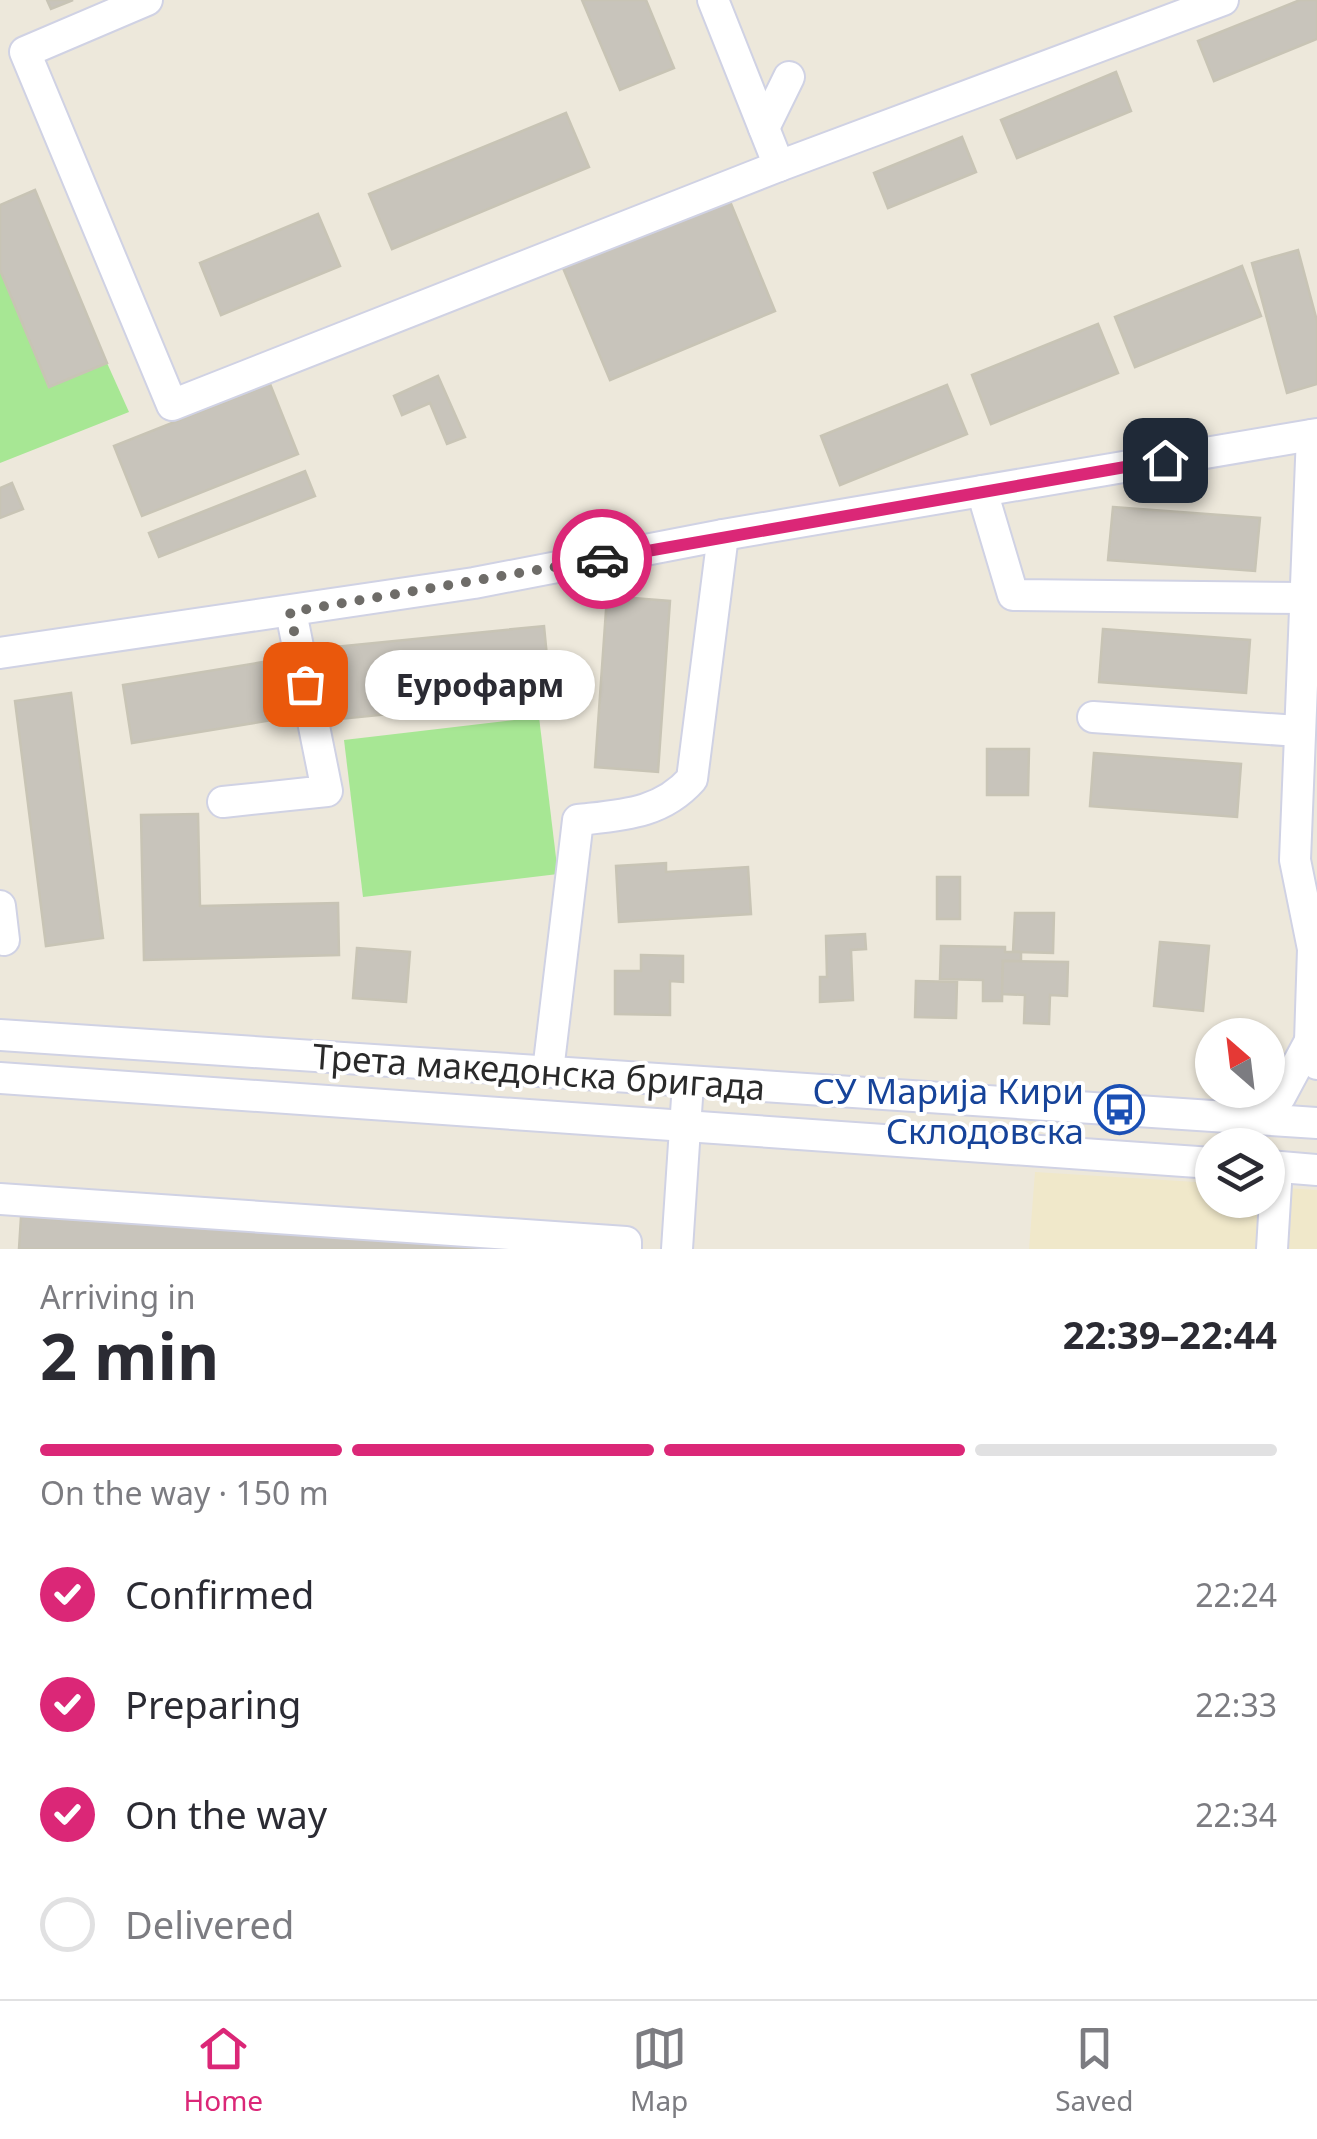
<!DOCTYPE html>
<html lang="en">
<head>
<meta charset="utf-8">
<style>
  :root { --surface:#fff; --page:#f7f7f7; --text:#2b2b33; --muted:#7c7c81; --line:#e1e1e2; --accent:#db2777 }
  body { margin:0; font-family:"Noto Sans",sans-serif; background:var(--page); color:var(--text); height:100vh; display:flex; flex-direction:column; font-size:38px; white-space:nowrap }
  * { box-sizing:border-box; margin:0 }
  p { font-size:32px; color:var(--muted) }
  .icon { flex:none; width:55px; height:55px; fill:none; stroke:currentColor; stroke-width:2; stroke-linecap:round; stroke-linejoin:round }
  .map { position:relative; height:1249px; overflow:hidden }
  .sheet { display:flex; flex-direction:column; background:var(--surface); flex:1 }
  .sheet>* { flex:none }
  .needle { width:65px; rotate:332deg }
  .buttons { position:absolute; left:1195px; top:1018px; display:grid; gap:20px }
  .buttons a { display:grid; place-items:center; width:90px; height:90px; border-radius:50%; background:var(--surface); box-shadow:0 2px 8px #0004; font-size:50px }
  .pin { position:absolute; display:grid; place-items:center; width:85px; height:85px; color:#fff; margin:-42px; border-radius:20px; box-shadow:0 5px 15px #0006 }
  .courier { position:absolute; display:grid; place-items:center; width:100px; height:100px; margin:-50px; border:8px solid #db2777; border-radius:50%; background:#fff; color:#222; box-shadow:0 2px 12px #0007 }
  .bubble { position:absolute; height:70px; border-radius:35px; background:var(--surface); box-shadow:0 2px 8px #0004; font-size:32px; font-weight:700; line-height:70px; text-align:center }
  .overview em { font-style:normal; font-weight:700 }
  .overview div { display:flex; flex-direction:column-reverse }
  .overview { display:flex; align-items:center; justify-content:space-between; height:170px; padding:0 40px }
  h1 { font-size:65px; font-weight:700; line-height:75px }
  .bar { display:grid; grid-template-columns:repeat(4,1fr); gap:15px 10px; align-content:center; height:120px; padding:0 40px }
  .bar i { height:12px; border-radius:8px; background:var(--line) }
  .bar .selected { background:var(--accent) }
  .bar p { grid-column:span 4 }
  ol { padding:0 40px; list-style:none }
  li { display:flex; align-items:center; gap:30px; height:110px }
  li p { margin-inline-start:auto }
  li .icon { padding:10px; border-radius:50%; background:var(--accent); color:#fff; stroke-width:4 }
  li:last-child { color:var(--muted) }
  li i { width:55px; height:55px; border:5px solid var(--line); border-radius:50% }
  .dock { display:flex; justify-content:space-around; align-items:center; height:140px; border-top:2px solid var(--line); background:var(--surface); font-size:28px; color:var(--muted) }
  .dock a { display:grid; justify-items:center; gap:5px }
  .dock .selected { color:var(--accent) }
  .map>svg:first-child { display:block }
  .education { fill:#f0e8ca }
  .green { fill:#a7e794 }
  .building { fill:#c8c4bb; stroke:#c8c4b5; stroke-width:2.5 }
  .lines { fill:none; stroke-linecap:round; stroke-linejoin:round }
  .minor-casing { stroke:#d0d2e4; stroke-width:34 }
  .minor { stroke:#fff; stroke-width:30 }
  .done { stroke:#6e6c68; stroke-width:10; stroke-dasharray:0 18 }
  .route { stroke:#db2777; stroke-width:12 }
  .labels { text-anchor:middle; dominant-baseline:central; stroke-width:8; stroke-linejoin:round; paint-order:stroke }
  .street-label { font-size:35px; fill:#2a2a2a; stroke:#fff }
  .transit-label { font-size:35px; fill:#164399; stroke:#fff; text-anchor:end }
</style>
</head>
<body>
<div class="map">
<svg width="1317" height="1249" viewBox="0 0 1317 1249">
  <rect width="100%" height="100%" fill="#ede8db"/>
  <path class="education" d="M1035 1172 1212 1183V1200H1268V1187L1317 1190V1249H1029Z"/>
  <g class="green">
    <path d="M0 270 49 387 107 363 129 412 0 463Z"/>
    <path d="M539 717 558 874 363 897 344 740Z"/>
  </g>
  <g class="building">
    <path d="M47 0H73L51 9Z"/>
    <path d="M582 0H646L674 68 620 90Z"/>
    <path d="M1300 0H1317V39L1214 81 1198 41Z"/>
    <path d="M1116 72 1131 111 1017 158 1001 120Z"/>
    <path d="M566 113 589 167 392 249 369 194Z"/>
    <path d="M962 137 976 172 888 208 874 173Z"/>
    <path d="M35 190 107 363 49 387 0 270V205Z"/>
    <path d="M729 199 775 311 610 380 563 268Z"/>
    <path d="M318 214 340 266 221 315 200 263Z"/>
    <path d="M1298 250 1317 321V384L1287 393 1252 263Z"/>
    <path d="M1242 266 1261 316 1135 367 1115 317Z"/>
    <path d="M1098 324 1118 373 991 424 972 375Z"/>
    <path d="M438 376 465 437 447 444 430 403 402 415 394 396Z"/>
    <path d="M270 384 298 454 142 516 114 446Z"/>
    <path d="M947 385 967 434 840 485 821 436Z"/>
    <path d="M305 471 315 496 159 557 149 533Z"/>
    <path d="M12 483 23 509 0 518V488Z"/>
    <path d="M1113 507 1260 518 1255 571 1108 560Z"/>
    <path d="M607 596 670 601 658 772 595 767Z"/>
    <path d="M544 626 551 698 320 721 313 649Z"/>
    <path d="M1103 629 1250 640 1246 693 1099 682Z"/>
    <path d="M263 662 272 720 132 743 123 685Z"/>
    <path d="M71 693 103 938 46 946 15 701Z"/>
    <path d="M987 749H1029L1028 795H987Z"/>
    <path d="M1094 753 1241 764 1237 817 1090 806Z"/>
    <path d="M198 814 200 906 338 903 339 955 144 960 141 815Z"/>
    <path d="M666 863V872L748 867 751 914 619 922 616 866Z"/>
    <rect x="937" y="877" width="23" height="42"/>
    <path d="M1015 913H1054L1053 953 1013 952Z"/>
    <path d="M865 934 866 949 851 950 853 1000 820 1002V977H827L826 936Z"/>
    <path d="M1160 942 1209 946 1203 1011 1154 1006Z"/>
    <path d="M941 946 1005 947V952H1021V961H1003L1002 1001H983V980L940 979Z"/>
    <path d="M357 948 410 952 406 1002 353 998Z"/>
    <path d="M641 955 683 956V982L670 981V1015L615 1014V971H641Z"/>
    <path d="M1003 961 1068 962 1067 996 1050 995 1049 1024 1024 1023 1025 995 1002 994Z"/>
    <path d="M916 981 957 982 956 1018 915 1017Z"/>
    <path d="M21 1217 542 1249H19Z"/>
  </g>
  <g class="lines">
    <defs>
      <g id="minor">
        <path d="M147 0 25 52 172 405 779 166 1223 0"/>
        <path d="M713 0 779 166"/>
        <path d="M764 128 789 77"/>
        <path d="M1312 435 1295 860 1313 949 1310 1041 1317 1064"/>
        <path d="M982 491 1013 595 1305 598"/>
        <path d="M0 653 474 583 723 535 1317 434"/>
        <path d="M1093 717 1298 731"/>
        <path d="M223 802 327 791 291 612"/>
        <path d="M0 906 4 940"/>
        <path d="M0 1035 1317 1123"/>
        <path d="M548 1071 578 820C622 815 661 814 692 779L723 535"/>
        <path d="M0 1078 1212 1163"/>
        <path d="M1248 1118 1280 1097 1310 1041"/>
        <path d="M1268 1166 1317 1170"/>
        <path d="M0 1199 626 1242V1249"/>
        <path d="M677 1249 688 1083"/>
        <path d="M1272 1249 1277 1167"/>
      </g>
    </defs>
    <use href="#minor" class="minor-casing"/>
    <use href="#minor" class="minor"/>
  </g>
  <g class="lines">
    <path class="done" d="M305 684 290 612 602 559"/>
    <path class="route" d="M602 559 1165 460"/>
  </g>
  <defs>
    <symbol id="bus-ring" viewBox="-11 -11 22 22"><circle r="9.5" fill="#fff" stroke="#1a4fb4" stroke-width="1.5"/><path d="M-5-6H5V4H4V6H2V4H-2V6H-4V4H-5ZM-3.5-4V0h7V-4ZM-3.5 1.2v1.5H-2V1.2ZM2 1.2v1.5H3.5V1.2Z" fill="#1a4fb4"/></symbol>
  </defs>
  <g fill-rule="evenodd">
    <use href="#bus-ring" x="1092" y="1082" width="55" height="55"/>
  </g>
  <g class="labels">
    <g class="street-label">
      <text transform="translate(539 1071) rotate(4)">Трета македонска бригада</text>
    </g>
    <g class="transit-label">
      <text x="1084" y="1090">СУ Марија Кири<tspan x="1084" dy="40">Склодовска</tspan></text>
    </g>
  </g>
</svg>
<div class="buttons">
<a><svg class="needle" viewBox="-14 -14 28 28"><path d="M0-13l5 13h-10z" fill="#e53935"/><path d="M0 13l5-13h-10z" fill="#7c7c81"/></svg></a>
<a><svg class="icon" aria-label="layers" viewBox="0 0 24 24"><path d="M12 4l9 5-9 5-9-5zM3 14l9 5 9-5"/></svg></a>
</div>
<div class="pin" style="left:305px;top:684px;background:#ea580c"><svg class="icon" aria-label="bag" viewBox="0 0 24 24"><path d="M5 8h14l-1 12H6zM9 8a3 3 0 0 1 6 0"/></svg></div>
<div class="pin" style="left:1165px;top:460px;background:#1f2937"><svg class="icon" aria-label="home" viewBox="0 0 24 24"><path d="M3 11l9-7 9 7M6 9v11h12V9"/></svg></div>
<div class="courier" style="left:602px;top:559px"><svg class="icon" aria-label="car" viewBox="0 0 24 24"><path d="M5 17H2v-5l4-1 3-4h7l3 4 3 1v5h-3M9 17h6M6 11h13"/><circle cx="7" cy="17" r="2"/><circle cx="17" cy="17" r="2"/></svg></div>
<div class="bubble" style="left:365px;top:650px;width:230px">Еурофарм</div>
</div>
<section class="sheet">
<div class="overview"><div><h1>2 min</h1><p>Arriving in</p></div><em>22:39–22:44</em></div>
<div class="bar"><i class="selected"></i><i class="selected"></i><i class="selected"></i><i></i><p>On the way · 150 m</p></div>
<ol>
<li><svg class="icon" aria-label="check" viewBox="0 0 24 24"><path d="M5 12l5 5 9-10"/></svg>Confirmed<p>22:24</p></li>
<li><svg class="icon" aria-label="check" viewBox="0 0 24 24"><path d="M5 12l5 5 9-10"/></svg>Preparing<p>22:33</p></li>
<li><svg class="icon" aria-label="check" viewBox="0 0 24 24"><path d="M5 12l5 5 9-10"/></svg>On the way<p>22:34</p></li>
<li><i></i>Delivered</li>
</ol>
</section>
<nav class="dock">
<a class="selected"><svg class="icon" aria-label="home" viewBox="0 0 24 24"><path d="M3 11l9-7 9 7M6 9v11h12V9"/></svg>Home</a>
<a><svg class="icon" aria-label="map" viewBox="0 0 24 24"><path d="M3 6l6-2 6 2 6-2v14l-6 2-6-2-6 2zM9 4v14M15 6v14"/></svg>Map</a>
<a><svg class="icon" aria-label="saved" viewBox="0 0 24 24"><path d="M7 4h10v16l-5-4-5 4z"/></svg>Saved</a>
</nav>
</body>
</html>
